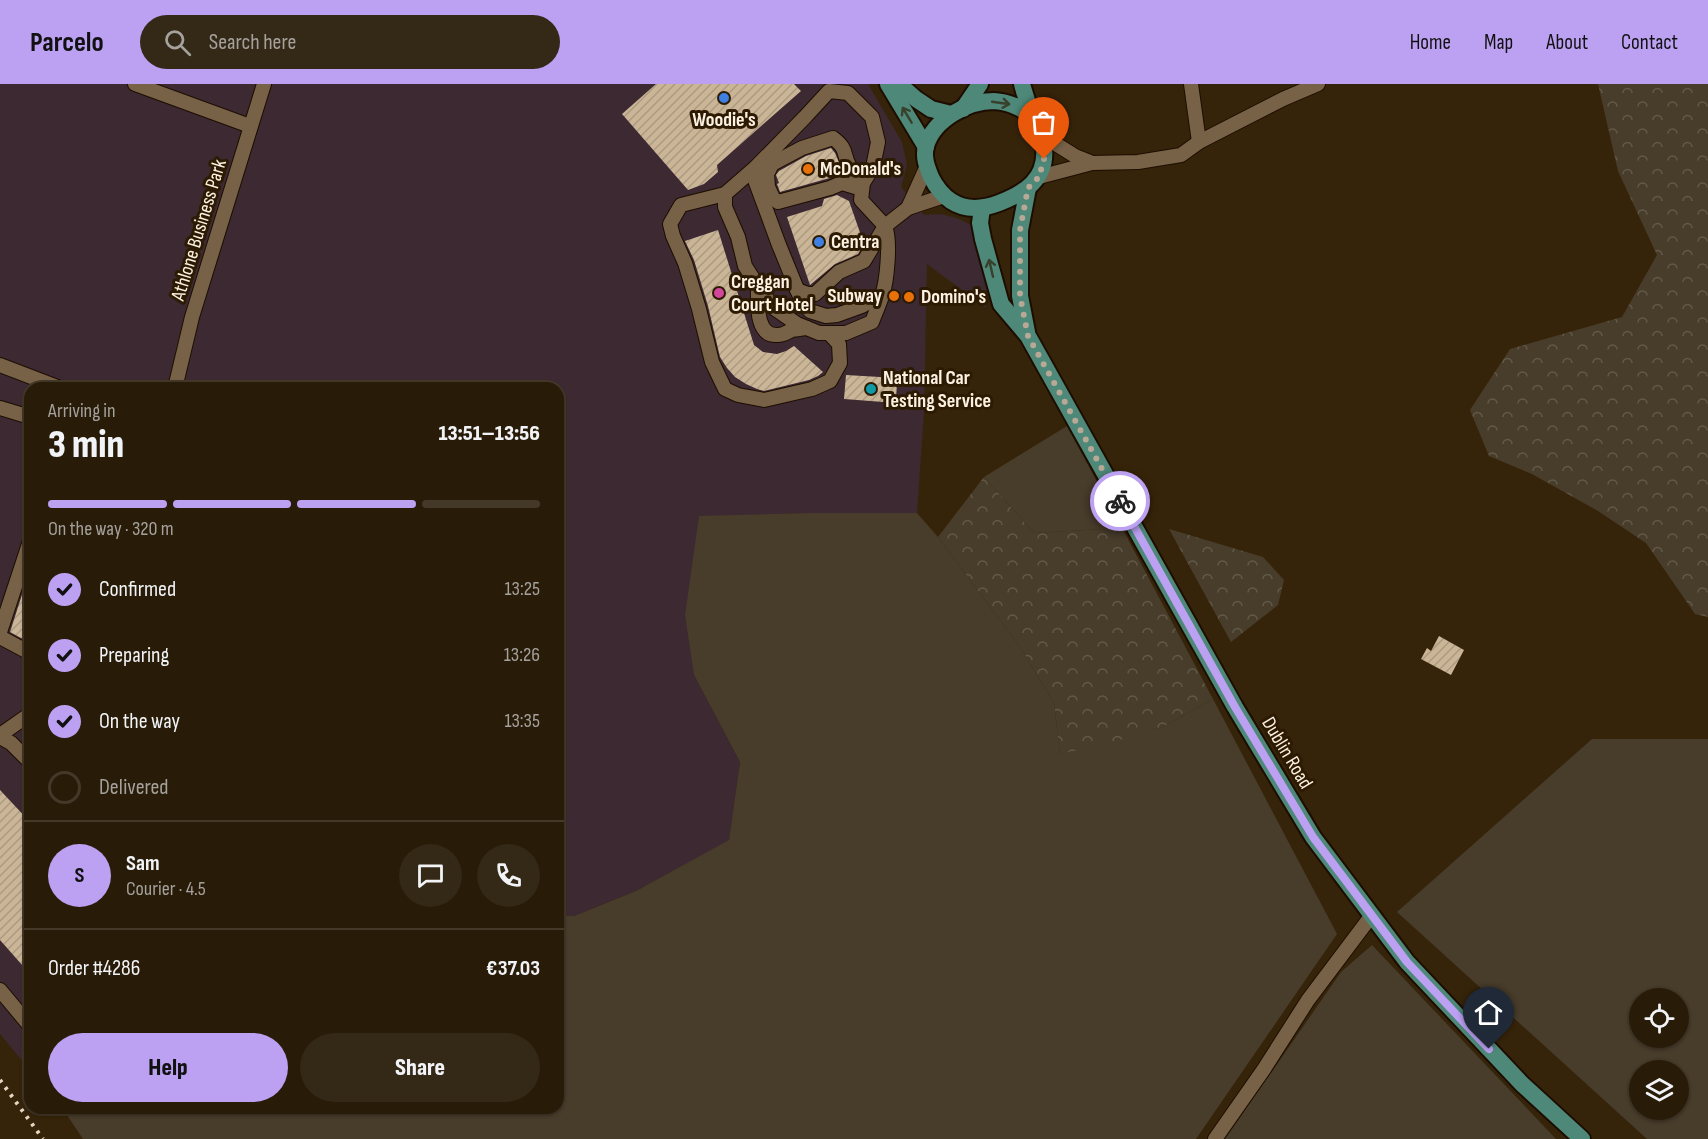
<!DOCTYPE html>
<html lang="en">
<head>
<meta charset="utf-8">
<style>
  :root { --surface:#281b08; --page:#342816; --text:#f1f3f6; --muted:#a5a19c; --line:#443929; --accent:#bca0f2 }
  body { margin:0; font-family:"Sofia Sans Condensed",sans-serif; background:var(--page); color:var(--text); height:100vh; display:flex; flex-direction:column; font-size:22px; white-space:nowrap }
  * { box-sizing:border-box; margin:0 }
  p { font-size:20px; color:var(--muted) }
  .icon { flex:none; width:33px; height:33px; fill:none; stroke:currentColor; stroke-width:2; stroke-linecap:round; stroke-linejoin:round }
  .map { position:relative; flex:1; overflow:hidden }
  .drawer { position:absolute; left:24px; top:298px; width:540px; height:732px; display:flex; flex-direction:column; background:var(--surface); border-radius:18px; box-shadow:0 2px 4px #0004,0 0 0 2px var(--line) }
  .drawer>* { flex:none }
  .tools { position:absolute; left:1629px; top:904px; display:grid; gap:12px }
  .tools a { display:grid; place-items:center; width:60px; height:60px; border-radius:50%; background:var(--surface); box-shadow:0 2px 4px #0004,0 0 0 2px var(--line); font-size:30px }
  .pin { position:absolute; display:grid; place-items:center; width:51px; height:51px; color:#fff; margin:-62px -26px; border-radius:50% 50% 50% 0; rotate:-45deg; box-shadow:0 0 6px #0007 }
  .pin .icon { rotate:45deg }
  .courier { position:absolute; display:grid; place-items:center; width:60px; height:60px; margin:-30px; border:4px solid #bca0f2; border-radius:50%; background:#fff; color:#222; box-shadow:0 2px 8px #0007 }
  .summary em { font-style:normal; font-weight:800 }
  .summary div { display:flex; flex-direction:column-reverse }
  .summary { display:flex; align-items:center; justify-content:space-between; height:102px; padding:0 24px }
  h1 { font-size:39px; font-weight:800; line-height:45px }
  .bar { display:grid; grid-template-columns:repeat(4,1fr); gap:9px 6px; align-content:center; height:72px; padding:0 24px }
  .bar i { height:8px; border-radius:4px; background:var(--line) }
  .bar .selected { background:var(--accent) }
  .bar p { grid-column:span 4 }
  .line { display:flex; align-items:center; gap:15px; padding:0 24px; border-top:2px solid var(--line) }
  .line div { flex:1 }
  .round { display:grid; place-items:center; flex:none; width:63px; height:63px; border-radius:32px; background:var(--page) }
  ol { padding:0 24px; list-style:none }
  li { display:flex; align-items:center; gap:18px; height:66px }
  li p { margin-inline-start:auto }
  li .icon { padding:6px; border-radius:50%; background:var(--accent); color:#111; stroke-width:4 }
  li:last-child { color:var(--muted) }
  li i { width:33px; height:33px; border:3px solid var(--line); border-radius:50% }
  .cta { display:flex; gap:12px; margin-top:auto; padding:12px 24px }
  .cta a { flex:1; height:69px; border-radius:36px; background:var(--accent); color:#111; font-size:24px; font-weight:800; line-height:69px; text-align:center }
  .cta a+a { background:var(--page); color:var(--text) }
  header { display:flex; align-items:center; gap:36px; box-sizing:border-box; height:84px; padding:0 30px; background:var(--accent); color:#111 }
  header strong { font-size:28px }
  nav { display:flex; gap:33px; margin-inline-start:auto; font-size:21px }
  .search { width:420px; height:54px; background:var(--page); display:flex; align-items:center; gap:15px; box-sizing:border-box; padding:0 21px; border-radius:33px; color:var(--muted); font-size:22px }
  .map>svg:first-child { display:block }
  .commercial { fill:#3c2931 }
  .grass { fill:#483c2b; fill-rule:evenodd }
  .forest { fill:url(#forest-crowns) }
  .building { fill:url(#building-hatch) }
  .lines { fill:none; stroke-linecap:round; stroke-linejoin:round }
  .minor-casing { stroke:#1d0d00; stroke-width:16 }
  .major-casing { stroke:#1d0d00; stroke-width:20 }
  .minor { stroke:#776247; stroke-width:14 }
  .major { stroke:#4e8879; stroke-width:16 }
  .rail { stroke:#e3d6c5; stroke-width:4; stroke-dasharray:3 6; stroke-linecap:butt }
  .oneway { stroke:#38412c }
  .done { stroke:#b7a996; stroke-width:6; stroke-dasharray:0 10.8 }
  .route { stroke:#bca0f2; stroke-width:8 }
  .shop-dot { fill:#3f7fe0; stroke:#2c1b02; stroke-width:2 }
  .food-dot { fill:#e8710a; stroke:#2c1b02; stroke-width:2 }
  .hotel-dot { fill:#d1479c; stroke:#2c1b02; stroke-width:2 }
  .culture-dot { fill:#0f9aa8; stroke:#2c1b02; stroke-width:2 }
  .labels { text-anchor:middle; dominant-baseline:central; stroke-width:6; stroke-linejoin:round; paint-order:stroke }
  .poi-label { font-size:20px; font-weight:bold; fill:#fdf1e1; stroke:#2c1b02; text-anchor:start }
  .street-label { font-size:20px; fill:#fdf1e1; stroke:#2c1b02 }
</style>
</head>
<body>
<header>
<strong>Parcelo</strong>
<div class="search"><svg class="icon" aria-label="search" viewBox="0 0 24 24"><circle cx="10" cy="10" r="6"/><path d="M15 15l6 6"/></svg>Search here</div>
<nav><a>Home</a><a>Map</a><a>About</a><a>Contact</a></nav>
</header>
<div class="map">
<svg width="1708" height="1055" viewBox="0 0 1708 1055">
  <defs>
    <pattern id="forest-crowns" width="20" height="18" patternUnits="userSpaceOnUse" patternTransform="scale(1.5)"><rect width="20" height="18" fill="#483c2b"/><path d="M2 6a3 3 0 1 1 6 0M12 15a3 3 0 1 1 6 0" fill="none" stroke="#635949"/></pattern>
    <pattern id="building-hatch" width="6" height="6" patternUnits="userSpaceOnUse" patternTransform="scale(1.5)"><rect width="6" height="6" fill="#cbb597"/><path d="M-1 1l2-2M0 6l6-6M5 7l2-2" fill="none" stroke="#ab9a82"/></pattern>
  </defs>
  <rect width="100%" height="100%" fill="#36240a"/>
  <path class="commercial" d="M0 0H868L902 58 907 81 901 103 924 131 941 130 957 134 975 143 987 195 986 224 927 180 924 328 917 429H809L699 433 694 591 740 678 729 757 636 807 574 832 558 831V304H30V986L0 950Z"/>
  <g class="grass">
    <path d="M1067 342 1122 444 1034 449 984 393Z"/>
    <path d="M809 429H917L938 453 1020 563 1054 619 1060 670 1163 643 1213 615 1337 850 1196 1055H83L65 1028 74 1024H558V831L574 832 636 807 729 756 740 678 694 591 685 531 699 432Z"/>
    <path d="M1592 655H1708V1055H1647L1397 828ZM1640 915H1678V954H1640ZM1640 987H1678V1026H1640Z"/>
    <path d="M1372 861 1556 1055H1225L1341 888Z"/>
  </g>
  <g class="forest">
    <path d="M1598 0H1708V533L1695 530 1646 459 1598 427 1532 390 1489 372 1470 326 1510 265 1622 233 1657 171 1618 87Z"/>
    <path d="M984 393 1034 449 1122 444 1213 615 1163 643 1110 659 1060 670 1054 619 1020 563 938 453Z"/>
    <path d="M1169 445 1263 473 1284 496 1278 521 1231 558Z"/>
  </g>
  <g class="building">
    <path d="M656 0H794L801 7 717 81 718 88 704 100 688 106 622 30Z"/>
    <path d="M831 64 835 69 844 90 780 108 777 100 779 99 776 91 779 87 806 72Z"/>
    <path d="M837 111 849 117 864 160 858 170 835 180 810 201 787 133 822 122 824 115Z"/>
    <path d="M718 146 754 261 763 268 777 270 786 267 794 262 823 288 818 292 809 296 764 307 757 305 746 300 735 293 727 284 720 273 708 222 694 176 685 157Z"/>
    <path d="M846 291 897 294 896 319 844 315Z"/>
    <path d="M28 492 30 493V559L10 548Z"/>
    <path d="M1439 552 1464 566 1451 591 1421 575 1427 564 1431 567Z"/>
    <path d="M0 706 30 738V890L0 856Z"/>
  </g>
  <g class="lines">
    <defs>
      <g id="minor">
        <path d="M135 0 250 42"/>
        <path d="M1191 0 1199 58"/>
        <path d="M1043 52 1075 72 1090 78"/>
        <path d="M756 83 755 96 779 161 801 215 810 227 826 232 837 231 862 222 883 210"/>
        <path d="M1039 93 1092 79 1138 78 1181 71 1199 58 1283 15 1318 0"/>
        <path d="M862 105 842 99 830 104 778 118 773 114 768 103 767 90 772 80 802 64 833 54C849 66 842 70 850 83 854 89 859 94 863 99"/>
        <path d="M725 110V123L738 153 745 182 761 207 774 224 797 240 819 249H846L872 238C875 230 879 221 882 212 887 197 891 157 885 142L908 124 944 112"/>
        <path d="M908 124 927 82"/>
        <path d="M758 203C758 219 755 253 778 251 784 251 787 248 792 246 797 245 802 245 807 244"/>
        <path d="M797 206 808 210H815L839 188 864 177 885 142 861 116 863 99 873 83 878 58 872 33 848 9 829 7 805 33 756 83 725 110 681 121 670 140 673 152 685 179 699 225 712 278 725 305 738 311 764 316 812 305 830 297 840 279 839 260 829 249"/>
        <path d="M0 281 60 304"/>
        <path d="M175 304 192 233 264 0"/>
        <path d="M0 324 30 333"/>
        <path d="M0 548 30 457"/>
        <path d="M0 553 30 569"/>
        <path d="M0 651 30 630"/>
        <path d="M0 653 11 659 30 678"/>
        <path d="M0 906 30 942"/>
        <path d="M1215 1055 1264 985 1308 916 1372 831"/>
      </g>
      <g id="major">
        <path d="M888 0 926 63"/>
        <path d="M899 0 916 15 931 25 951 30"/>
        <path d="M1022 0C1025 12 1029 23 1034 34 1036 38 1039 42 1041 46 1044 51 1044 58 1044 64 1047 95 1025 109 999 119 983 125 966 127 951 117 942 111 936 103 931 93 927 83 923 73 926 62 934 35 968 17 994 17 1010 18 1024 25 1035 35"/>
        <path d="M963 25 980 0"/>
        <path d="M982 124 980 139 983 155 1001 220 1028 252 1235 623 1313 753 1407 878 1522 1000 1582 1055"/>
        <path d="M1027 248 1020 212V146L1028 104"/>
      </g>
    </defs>
    <use href="#minor" class="minor-casing"/>
    <use href="#major" class="major-casing"/>
    <use href="#minor" class="minor"/>
    <use href="#major" class="major"/>
    <path class="rail" d="M0 996 43 1055"/>
  </g>
  <defs><path id="oneway-shaft" d="M-6 0H5M1.5-3L5.5 0L1.5 3" fill="none" stroke-width="1.6" stroke-linecap="round" stroke-linejoin="round" transform="scale(1.5)"/></defs>
  <g class="oneway">
    <use href="#oneway-shaft" transform="translate(1001 19) rotate(8)"/>
    <use href="#oneway-shaft" transform="translate(907 31) rotate(-121)"/>
    <use href="#oneway-shaft" transform="translate(991 184) rotate(-103)"/>
  </g>
  <g class="lines">
    <path class="done" d="M1044 75 1039 93 1028 104 1020 146V212L1028 252 1120 417"/>
    <path class="route" d="M1120 417 1235 623 1313 753 1407 878 1489 965"/>
  </g>
  <g class="shop-dot">
    <circle cx="724" cy="14" r="6"/>
    <circle cx="819" cy="158" r="6"/>
  </g>
  <g class="food-dot">
    <circle cx="808" cy="85" r="6"/>
    <circle cx="894" cy="212" r="6"/>
    <circle cx="909" cy="213" r="6"/>
  </g>
  <circle class="hotel-dot" cx="719" cy="209" r="6"/>
  <circle class="culture-dot" cx="871" cy="305" r="6"/>
  <g class="labels">
    <g class="poi-label">
      <text x="724" y="36" text-anchor="middle">Woodie's</text>
      <text x="820" y="85">McDonald's</text>
      <text x="831" y="158">Centra</text>
      <text x="731" y="198">Creggan<tspan x="731" dy="23">Court Hotel</tspan></text>
      <text x="882" y="212" text-anchor="end">Subway</text>
      <text x="921" y="213">Domino's</text>
      <text x="883" y="294">National Car<tspan x="883" dy="23">Testing Service</tspan></text>
    </g>
    <g class="street-label">
      <text transform="translate(199 146) rotate(-73)">Athlone Business Park</text>
      <text transform="translate(1287 669) rotate(59)">Dublin Road</text>
    </g>
  </g>
</svg>
<div class="tools">
<a><svg class="icon" aria-label="locate" viewBox="0 0 24 24"><circle cx="12" cy="12" r="6"/><path d="M12 2v4M12 18v4M2 12h4M18 12h4"/></svg></a>
<a><svg class="icon" aria-label="layers" viewBox="0 0 24 24"><path d="M12 4l9 5-9 5-9-5zM3 14l9 5 9-5"/></svg></a>
</div>
<div class="pin" style="left:1044px;top:75px;background:#ea580c"><svg class="icon" aria-label="bag" viewBox="0 0 24 24"><path d="M5 8h14l-1 12H6zM9 8a3 3 0 0 1 6 0"/></svg></div>
<div class="pin" style="left:1489px;top:965px;background:#1f2937"><svg class="icon" aria-label="home" viewBox="0 0 24 24"><path d="M3 11l9-7 9 7M6 9v11h12V9"/></svg></div>
<div class="courier" style="left:1120px;top:417px"><svg class="icon" aria-label="bike" viewBox="0 0 24 24"><circle cx="6" cy="16" r="4"/><circle cx="18" cy="16" r="4"/><path d="M6 16l4-8h5l3 8M10 8l3 8H6M13 5h3"/></svg></div>
<section class="drawer">
<div class="summary"><div><h1>3 min</h1><p>Arriving in</p></div><em>13:51–13:56</em></div>
<div class="bar"><i class="selected"></i><i class="selected"></i><i class="selected"></i><i></i><p>On the way · 320 m</p></div>
<ol>
<li><svg class="icon" aria-label="check" viewBox="0 0 24 24"><path d="M5 12l5 5 9-10"/></svg>Confirmed<p>13:25</p></li>
<li><svg class="icon" aria-label="check" viewBox="0 0 24 24"><path d="M5 12l5 5 9-10"/></svg>Preparing<p>13:26</p></li>
<li><svg class="icon" aria-label="check" viewBox="0 0 24 24"><path d="M5 12l5 5 9-10"/></svg>On the way<p>13:35</p></li>
<li><i></i>Delivered</li>
</ol>
<div class="line" style="height:108px"><b class="round" style="background:var(--accent);color:#111">S</b><div><b>Sam</b><p>Courier · 4.5</p></div><a class="round"><svg class="icon" aria-label="chat" viewBox="0 0 24 24"><path d="M4 5h16v11H9l-5 4z"/></svg></a><a class="round"><svg class="icon" aria-label="phone" viewBox="0 0 24 24"><path d="M5 4h4l2 5-3 2q2 4 5 5l2-3 5 2v4C11 20 4 13 5 4z"/></svg></a></div>
<div class="line" style="height:78px"><div>Order #4286</div><b>€37.03</b></div>
<div class="cta"><a>Help</a><a>Share</a></div>
</section>
</div>
</body>
</html>
